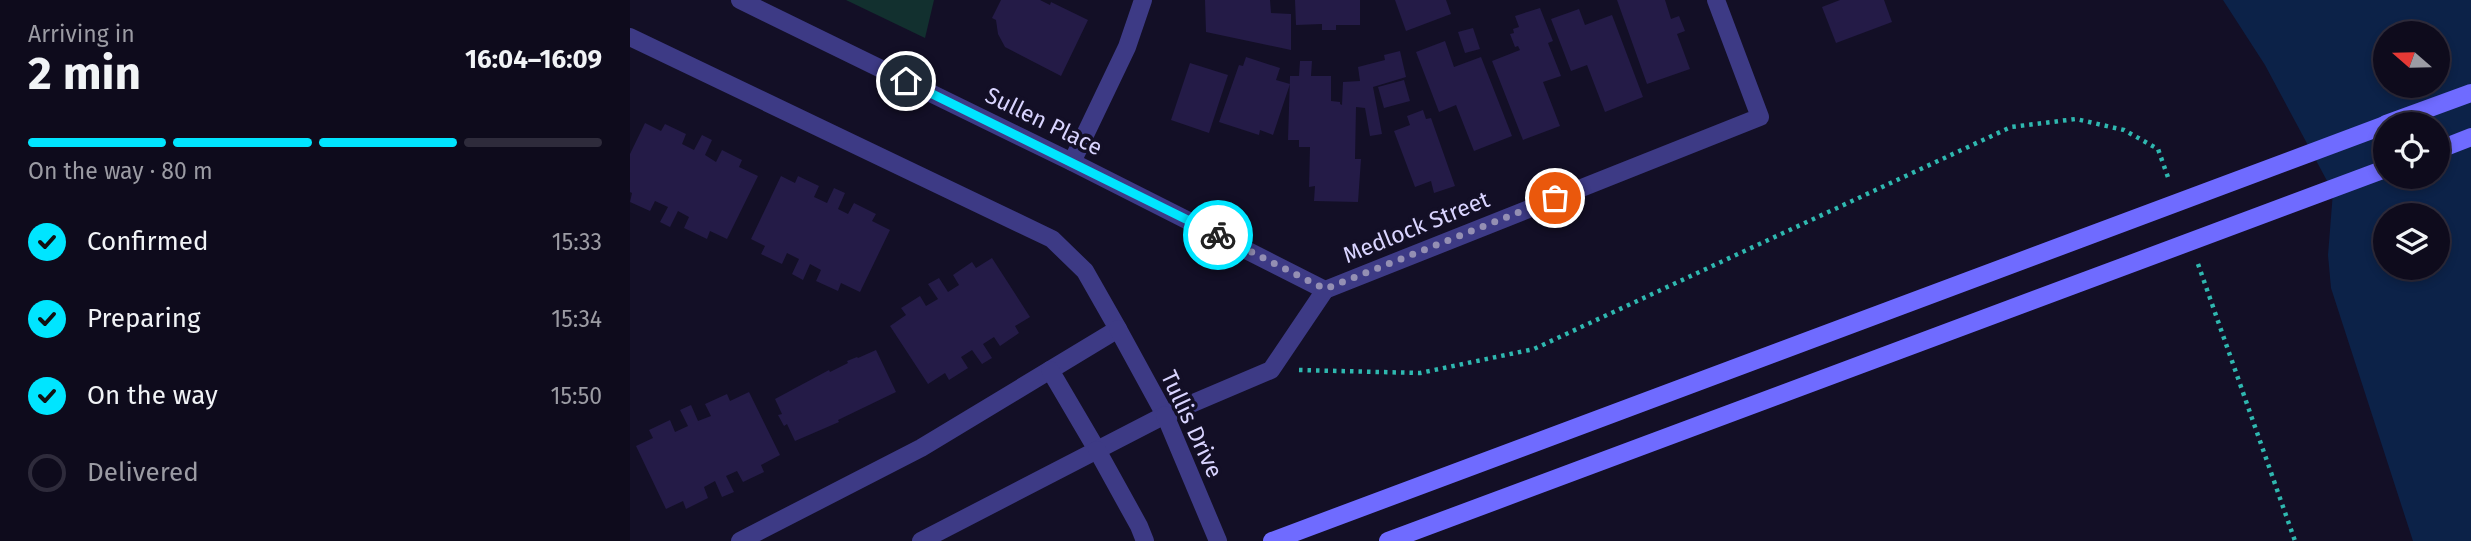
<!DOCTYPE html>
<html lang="en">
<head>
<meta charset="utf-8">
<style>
  :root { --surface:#0e0b1c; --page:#1c1929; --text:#f1f3f6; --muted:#9b9ba3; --line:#2e2b3b; --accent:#00e5ff }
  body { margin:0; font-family:"Fira Sans",sans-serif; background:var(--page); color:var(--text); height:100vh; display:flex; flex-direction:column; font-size:26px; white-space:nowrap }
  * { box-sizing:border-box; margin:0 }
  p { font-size:23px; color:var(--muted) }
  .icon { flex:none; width:38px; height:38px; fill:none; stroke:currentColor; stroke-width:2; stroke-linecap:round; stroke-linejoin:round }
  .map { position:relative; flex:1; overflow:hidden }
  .drawer { display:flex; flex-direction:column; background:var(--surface); width:630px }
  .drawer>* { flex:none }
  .needle { width:46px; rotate:290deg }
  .tools { position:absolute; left:1743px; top:21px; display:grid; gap:14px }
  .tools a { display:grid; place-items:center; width:77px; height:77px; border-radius:50%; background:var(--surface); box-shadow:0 4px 10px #0003,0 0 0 2px var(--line); font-size:35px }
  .pin { position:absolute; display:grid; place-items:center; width:60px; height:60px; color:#fff; margin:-30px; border:4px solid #fff; border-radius:50%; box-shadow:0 2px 7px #0007 }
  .courier { position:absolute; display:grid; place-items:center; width:70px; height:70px; margin:-35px; border:5px solid #00e5ff; border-radius:50%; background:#fff; color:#222; box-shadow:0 2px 9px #0007 }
  .summary em { font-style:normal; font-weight:700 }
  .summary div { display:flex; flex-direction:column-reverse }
  .summary { display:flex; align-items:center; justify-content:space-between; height:119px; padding:0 28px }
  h1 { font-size:46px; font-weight:700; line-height:52px }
  .bar { display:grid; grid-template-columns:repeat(4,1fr); gap:10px 7px; align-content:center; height:84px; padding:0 28px }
  .bar i { height:9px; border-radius:5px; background:var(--line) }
  .bar .selected { background:var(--accent) }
  .bar p { grid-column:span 4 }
  ol { padding:0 28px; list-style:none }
  li { display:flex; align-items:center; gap:21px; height:77px }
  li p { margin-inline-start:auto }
  li .icon { padding:7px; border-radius:50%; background:var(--accent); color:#111; stroke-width:4 }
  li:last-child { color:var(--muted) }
  li i { width:38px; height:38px; border:4px solid var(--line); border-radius:50% }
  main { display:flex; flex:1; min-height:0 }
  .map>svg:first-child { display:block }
  .green { fill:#12302f }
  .water { fill:#0c2248; fill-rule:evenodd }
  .building { fill:#241b47 }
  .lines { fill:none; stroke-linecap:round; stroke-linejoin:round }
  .path { stroke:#2fb8b0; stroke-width:4.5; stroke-dasharray:3.5 5; stroke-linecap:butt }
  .service { stroke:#3d3a85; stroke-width:18 }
  .minor { stroke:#3d3a85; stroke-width:18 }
  .tertiary { stroke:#3d3a85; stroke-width:18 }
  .secondary { stroke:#6f6bff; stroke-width:18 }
  .secondary-bridge { stroke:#6f6bff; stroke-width:18 }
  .done { stroke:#948fb3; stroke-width:7; stroke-dasharray:0 12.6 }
  .route { stroke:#00e5ff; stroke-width:9 }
  .labels { text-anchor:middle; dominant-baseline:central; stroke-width:7; stroke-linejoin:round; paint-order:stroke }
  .street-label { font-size:23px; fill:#d9d4ff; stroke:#130f26 }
</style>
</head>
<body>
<main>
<section class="drawer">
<div class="summary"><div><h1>2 min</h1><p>Arriving in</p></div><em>16:04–16:09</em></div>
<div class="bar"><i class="selected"></i><i class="selected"></i><i class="selected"></i><i></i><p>On the way · 80 m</p></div>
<ol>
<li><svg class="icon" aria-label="check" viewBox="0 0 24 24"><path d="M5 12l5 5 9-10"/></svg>Confirmed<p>15:33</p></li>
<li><svg class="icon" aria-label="check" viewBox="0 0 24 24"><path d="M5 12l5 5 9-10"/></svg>Preparing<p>15:34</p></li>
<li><svg class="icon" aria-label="check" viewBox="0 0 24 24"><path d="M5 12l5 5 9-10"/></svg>On the way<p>15:50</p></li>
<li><i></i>Delivered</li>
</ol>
</section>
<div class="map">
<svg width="1841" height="541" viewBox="0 0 1841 541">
  <rect width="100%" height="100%" fill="#130f26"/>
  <path class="green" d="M216 0H304L295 38Z"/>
  <path class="water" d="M1593 0H1841V541H1783L1701 288 1698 255 1703 192 1635 65ZM1755 33H1808V86H1755ZM1755 124H1808V177H1755ZM1755 215H1808V268H1755Z"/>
  <g class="building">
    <path d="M371 0H410L420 5 421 2 458 20 431 76 375 47 368 34 366 20 362 18Z"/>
    <path d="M575 0H640L641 13 661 14V50L576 32Z"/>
    <path d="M665 0H730V25H706V30H692V24L666 25Z"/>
    <path d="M765 0H816L821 14 776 31Z"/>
    <path d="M987 0H1035L1041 19 1049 16 1055 31 1047 34 1060 69 1017 84Z"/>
    <path d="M1210 0H1254L1262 22 1206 43 1192 7Z"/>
    <path d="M910 8 923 41 918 43 931 76 913 82 930 126 893 140 862 61 890 50 888 46 885 47 880 34 884 33 883 29 889 27 885 16Z"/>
    <path d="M949 9 955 25 982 15 1013 97 975 112 957 65 941 71 921 19Z"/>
    <path d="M843 28 850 49 835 53 828 32Z"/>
    <path d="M815 41 824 67 851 57 882 136 844 151 826 105 809 112 786 52Z"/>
    <path d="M770 51 776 77 743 87 752 134 740 136 735 108 726 107 725 159H731L728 202 684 201 685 186 679 187 680 147H669V140H658L660 76H669L670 61H682L681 76H701V101L710 102V104L712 105 713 82 730 81 728 67 755 60 754 55Z"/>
    <path d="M616 57 650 68 646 80 660 84 643 135 630 130 629 135 589 122 609 65 613 66Z"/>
    <path d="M560 63 598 75 579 133 541 120Z"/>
    <path d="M774 80 780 101 754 108 748 87Z"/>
    <path d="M793 110 796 119 801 118 825 186 804 193 801 181 785 187 764 131 780 125 777 116Z"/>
    <path d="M15 123 31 131 35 124 56 134 52 144 64 150 72 135 82 140 75 155 86 162 92 150 112 160 109 167 128 176 97 239 80 231 77 239 54 228 59 217 48 211 40 227 30 222 38 207 25 201 20 211 0 202 2 193 0 192V154Z"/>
    <path d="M151 176 165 183 168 176 189 186 184 197 197 203 204 188 215 193 208 209 218 214 224 203 246 214 242 221 260 230 230 292 211 283 208 291 186 281 191 270 180 264 173 280 162 274 169 259 157 253 152 264 131 254 135 246 121 239Z"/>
    <path d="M362 258 400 317 385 326 389 333 370 346 364 337 353 344 362 358 352 364 342 350 331 357 338 368 319 380 315 373 298 384 260 326 276 315 271 308 290 296 296 306 308 299 298 284 309 278 318 292 329 285 323 275 342 262 346 268Z"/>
    <path d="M246 350 266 392 208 420 209 422 165 441 157 424 154 426 148 415 152 414 145 399 199 370 200 372 218 363 217 361 227 357 228 358Z"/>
    <path d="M119 392 150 455 131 465 134 472 113 482 107 471 96 476 104 492 92 497 85 481 74 487 78 498 56 509 53 501 36 509 6 446 23 438 19 430 40 420 45 432 58 426 50 410 61 405 68 421 81 416 75 404 97 394 100 401Z"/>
  </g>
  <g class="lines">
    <g class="path">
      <path d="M1568 264 1665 541"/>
      <path d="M669 370 790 373 904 349 1381 127 1446 119 1494 130 1528 149 1539 180"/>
    </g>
    <g class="service">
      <path d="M0 37 422 239 455 271 488 329 291 448 110 541"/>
      <path d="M488 329 535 415"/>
      <path d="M420 370 467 450"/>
    </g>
    <g class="minor">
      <path d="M442 162 497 47 513 0"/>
      <path d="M695 290 1130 117 1086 0"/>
    </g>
    <g class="tertiary">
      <path d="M110 0 442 162 695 290 641 370 535 415 291 541"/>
      <path d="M535 415 588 541"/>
      <path d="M467 450 509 526 515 541"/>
    </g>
    <g class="secondary">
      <path d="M1756 124 1841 93"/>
      <path d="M1808 150 1841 137"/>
    </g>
    <g class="secondary-bridge">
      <path d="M642 541 1755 125"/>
      <path d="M758 541 1755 169"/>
    </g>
  </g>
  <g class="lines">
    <path class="done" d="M588 235 695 289 925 198"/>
    <path class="route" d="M276 81 588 235"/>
  </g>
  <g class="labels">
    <g class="street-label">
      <text transform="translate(414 121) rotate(26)">Sullen Place</text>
      <text transform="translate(786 227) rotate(-22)">Medlock Street</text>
      <text transform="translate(562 424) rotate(65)">Tullis Drive</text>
    </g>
  </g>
</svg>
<div class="tools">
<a><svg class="needle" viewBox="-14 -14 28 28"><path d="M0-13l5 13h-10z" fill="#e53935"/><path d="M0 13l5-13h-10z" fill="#9b9ba3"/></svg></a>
<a><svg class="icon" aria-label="locate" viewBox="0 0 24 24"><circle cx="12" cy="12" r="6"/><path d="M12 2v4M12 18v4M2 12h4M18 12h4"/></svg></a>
<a><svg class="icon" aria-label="layers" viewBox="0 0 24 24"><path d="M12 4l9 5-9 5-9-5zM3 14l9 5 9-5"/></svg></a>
</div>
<div class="pin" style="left:925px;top:198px;background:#ea580c"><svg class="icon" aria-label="bag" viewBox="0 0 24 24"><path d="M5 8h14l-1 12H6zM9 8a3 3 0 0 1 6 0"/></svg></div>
<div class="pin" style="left:276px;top:81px;background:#1f2937"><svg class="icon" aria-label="home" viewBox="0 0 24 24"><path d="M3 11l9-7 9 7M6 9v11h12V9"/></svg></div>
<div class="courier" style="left:588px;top:235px"><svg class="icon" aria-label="bike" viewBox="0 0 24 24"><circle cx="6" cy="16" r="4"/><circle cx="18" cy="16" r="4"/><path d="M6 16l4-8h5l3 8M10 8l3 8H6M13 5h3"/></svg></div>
</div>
</main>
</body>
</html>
